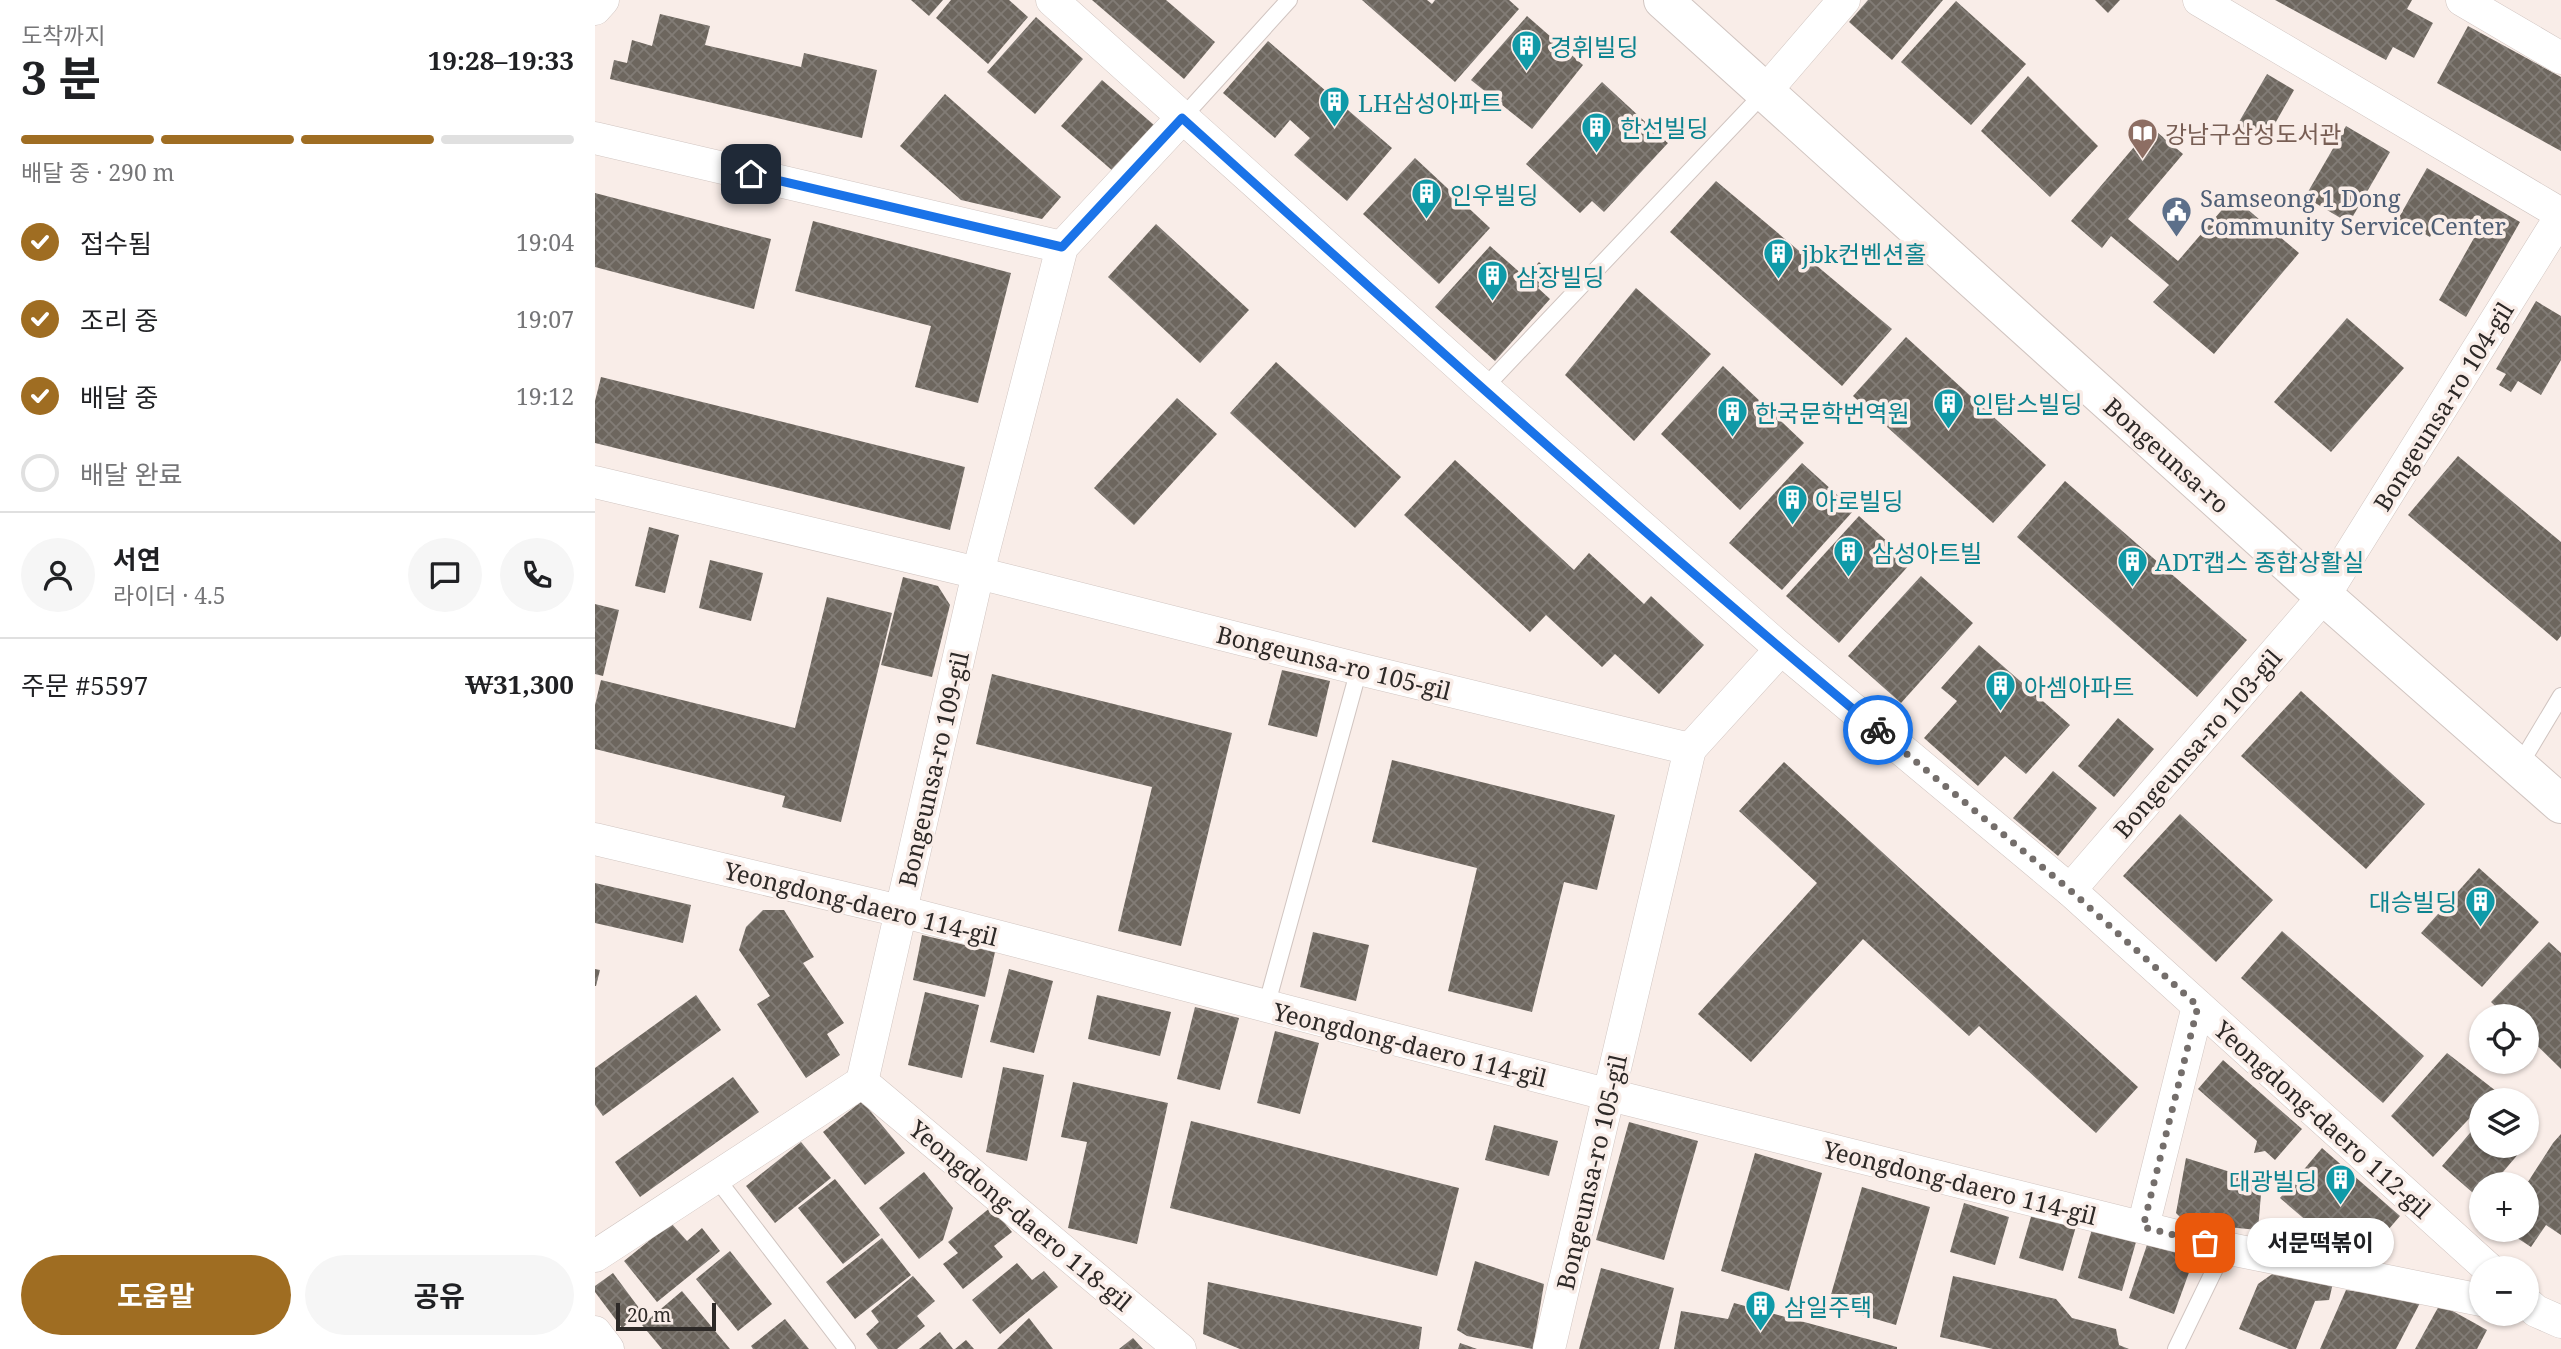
<!DOCTYPE html>
<html lang="ko">
<head>
<meta charset="utf-8">
<style>
  :root { --surface:#fff; --page:#f6f6f6; --text:#202124; --muted:#757577; --line:#e0e0e0; --accent:#9f6d22 }
  body { margin:0; font-family:"Noto Serif","Noto Sans KR",serif; background:var(--page); color:var(--text); height:100vh; display:flex; flex-direction:column; font-size:26px; white-space:nowrap }
  * { box-sizing:border-box; margin:0 }
  p { font-size:23px; color:var(--muted) }
  .icon { flex:none; width:38px; height:38px; fill:none; stroke:currentColor; stroke-width:2; stroke-linecap:round; stroke-linejoin:round }
  .map { position:relative; flex:1; overflow:hidden }
  .side { display:flex; flex-direction:column; background:var(--surface); width:595px }
  .side>* { flex:none }
  .tools { position:absolute; left:1874px; top:1004px; display:grid; gap:14px }
  .tools a { display:grid; place-items:center; width:70px; height:70px; border-radius:50%; background:var(--surface); box-shadow:0 2px 5px #0004; font-size:35px }
  .scale { position:absolute; left:21px; bottom:18px; width:100px; box-sizing:border-box; padding-left:7px; border:4px solid #2d2927; border-top:0; font-size:19px; line-height:24px; white-space:nowrap; color:#2d2927; -webkit-text-stroke:5px #f9ede8; paint-order:stroke }
  .pin { position:absolute; display:grid; place-items:center; width:60px; height:60px; color:#fff; margin:-30px; border-radius:14px; box-shadow:0 4px 10px #0006 }
  .courier { position:absolute; display:grid; place-items:center; width:70px; height:70px; margin:-35px; border:5px solid #1a73e8; border-radius:50%; background:#fff; color:#222; box-shadow:0 2px 9px #0007 }
  .bubble { position:absolute; height:49px; border-radius:24px; background:var(--surface); box-shadow:0 2px 5px #0004; font-size:23px; font-weight:700; line-height:49px; text-align:center }
  .head em { font-style:normal; font-weight:700 }
  .head div { display:flex; flex-direction:column-reverse }
  .head { display:flex; align-items:center; justify-content:space-between; height:119px; padding:0 21px }
  h1 { font-size:46px; font-weight:700; line-height:52px }
  .bar { display:grid; grid-template-columns:repeat(4,1fr); gap:10px 7px; align-content:center; height:84px; padding:0 21px }
  .bar i { height:9px; border-radius:5px; background:var(--line) }
  .bar .selected { background:var(--accent) }
  .bar p { grid-column:span 4 }
  .line { display:flex; align-items:center; gap:18px; padding:0 21px; border-top:2px solid var(--line) }
  .line div { flex:1 }
  .round { display:grid; place-items:center; flex:none; width:74px; height:74px; border-radius:37px; background:var(--page) }
  ol { padding:0 21px; list-style:none }
  li { display:flex; align-items:center; gap:21px; height:77px }
  li p { margin-inline-start:auto }
  li .icon { padding:7px; border-radius:50%; background:var(--accent); color:#fff; stroke-width:4 }
  li:last-child { color:var(--muted) }
  li i { width:38px; height:38px; border:4px solid var(--line); border-radius:50% }
  .primary-button { display:flex; gap:14px; margin-top:auto; padding:14px 21px }
  .primary-button a { flex:1; height:80px; border-radius:42px; background:var(--accent); color:#fff; font-size:28px; font-weight:700; line-height:80px; text-align:center }
  .primary-button a+a { background:var(--page); color:var(--text) }
  main { display:flex; flex:1; min-height:0 }
  .map>svg:first-child { display:block }
  .building { fill:url(#building-cross-hatch) }
  .lines { fill:none; stroke-linecap:round; stroke-linejoin:round }
  .service-casing { stroke:#d1c5c1; stroke-width:18 }
  .minor-casing { stroke:#d1c5c1; stroke-width:33 }
  .tertiary-casing { stroke:#d1c5c1; stroke-width:40 }
  .service { stroke:#fff; stroke-width:16 }
  .minor { stroke:#fff; stroke-width:32 }
  .tertiary { stroke:#fff; stroke-width:38 }
  .done { stroke:#746e6b; stroke-width:7; stroke-dasharray:0 12.6 }
  .route { stroke:#1a73e8; stroke-width:9 }
  .labels { text-anchor:middle; dominant-baseline:central; stroke-width:7; stroke-linejoin:round; paint-order:stroke }
  .culture-label { font-size:24px; fill:#0d838f; stroke:#f9ede8; text-anchor:start }
  .education-label { font-size:24px; fill:#785e54; stroke:#f9ede8; text-anchor:start }
  .service-label { font-size:24px; fill:#4e5e75; stroke:#f9ede8; text-anchor:start }
  .street-label { font-size:24px; fill:#2d2927; stroke:#f9ede8 }
</style>
</head>
<body>
<main>
<section class="side">
<div class="head"><div><h1>3 분</h1><p>도착까지</p></div><em>19:28–19:33</em></div>
<div class="bar"><i class="selected"></i><i class="selected"></i><i class="selected"></i><i></i><p>배달 중 · 290 m</p></div>
<ol>
<li><svg class="icon" aria-label="check" viewBox="0 0 24 24"><path d="M5 12l5 5 9-10"/></svg>접수됨<p>19:04</p></li>
<li><svg class="icon" aria-label="check" viewBox="0 0 24 24"><path d="M5 12l5 5 9-10"/></svg>조리 중<p>19:07</p></li>
<li><svg class="icon" aria-label="check" viewBox="0 0 24 24"><path d="M5 12l5 5 9-10"/></svg>배달 중<p>19:12</p></li>
<li><i></i>배달 완료</li>
</ol>
<div class="line" style="height:126px"><a class="round"><svg class="icon" aria-label="person" viewBox="0 0 24 24"><circle cx="12" cy="8" r="4"/><path d="M4 21q1-7 8-7t8 7"/></svg></a><div><b>서연</b><p>라이더 · 4.5</p></div><a class="round"><svg class="icon" aria-label="chat" viewBox="0 0 24 24"><path d="M4 5h16v11H9l-5 4z"/></svg></a><a class="round"><svg class="icon" aria-label="phone" viewBox="0 0 24 24"><path d="M5 4h4l2 5-3 2q2 4 5 5l2-3 5 2v4C11 20 4 13 5 4z"/></svg></a></div>
<div class="line" style="height:91px"><div>주문 #5597</div><b>₩31,300</b></div>
<div class="primary-button"><a>도움말</a><a>공유</a></div>
</section>
<div class="map">
<svg width="1966" height="1349" viewBox="0 0 1966 1349">
  <defs>
    <pattern id="building-cross-hatch" width="8" height="8" patternUnits="userSpaceOnUse" patternTransform="scale(1.75)"><rect width="8" height="8" fill="#6d665e"/><path d="M0 0l8 8M0 8l8-8" fill="none" stroke="#827c76"/></pattern>
  </defs>
  <rect width="100%" height="100%" fill="#f9ede8"/>
  <g class="building">
    <path d="M316 0H348L334 16Z"/>
    <path d="M356 0H414L433 17 393 64 341 18Z"/>
    <path d="M497 0H571L620 42 589 79Z"/>
    <path d="M767 0H832L837 4 840 0H914L924 9 860 82Z"/>
    <path d="M1273 0H1348L1297 60 1254 22Z"/>
    <path d="M1500 0H1525L1513 13Z"/>
    <path d="M1680 0H1817L1812 9 1838 23 1819 58 1798 47 1791 60Z"/>
    <path d="M1361 1 1431 64 1376 125 1306 62Z"/>
    <path d="M65 14 115 26 110 45 206 67 209 53 282 70 267 138 15 79 19 60 32 63 37 40 57 46Z"/>
    <path d="M932 16 988 65 937 129 876 80Z"/>
    <path d="M441 17 488 59 440 114 392 72Z"/>
    <path d="M1873 26 1966 77V151L1842 83Z"/>
    <path d="M673 41 797 148 752 201 699 155 715 138 695 120 680 138 628 93Z"/>
    <path d="M1672 74 1699 90 1669 143 1641 127Z"/>
    <path d="M1433 76 1503 146 1455 197 1386 131Z"/>
    <path d="M507 80 559 125 519 172 466 126Z"/>
    <path d="M1007 82 1073 143 1009 212 997 201 985 213 931 164Z"/>
    <path d="M350 94 466 197 447 219 366 200 305 146Z"/>
    <path d="M1751 126 1795 152 1754 223 1710 197Z"/>
    <path d="M1556 127 1588 154 1533 219 1583 261 1638 197 1704 253 1619 354 1558 302 1574 285 1516 236 1507 248 1476 221Z"/>
    <path d="M820 158 895 228 844 284 768 214Z"/>
    <path d="M1832 168 1925 222 1871 317 1844 300 1879 238 1845 219 1835 237 1803 219Z"/>
    <path d="M1121 181 1297 329 1247 386 1075 232Z"/>
    <path d="M0 193 176 239 159 309 0 267Z"/>
    <path d="M218 221 416 273 383 403 320 387 336 326 200 291Z"/>
    <path d="M561 224 654 310 605 363 513 277Z"/>
    <path d="M895 246 930 277 944 262 956 273 943 288 955 299 900 361 840 307Z"/>
    <path d="M1041 288 1116 354 1039 441 970 375Z"/>
    <path d="M1941 301 1966 316V360L1946 395 1923 381 1916 392 1904 385 1911 374 1901 369Z"/>
    <path d="M1752 318 1809 368 1736 452 1679 402Z"/>
    <path d="M1311 337 1451 465 1398 523 1258 396Z"/>
    <path d="M681 362 806 477 760 528 635 413Z"/>
    <path d="M1128 366 1209 443 1145 510 1066 434Z"/>
    <path d="M6 377 370 467 355 530 0 443V401Z"/>
    <path d="M582 398 622 434 539 525 499 488Z"/>
    <path d="M1863 456 1966 542V636L1962 641 1813 515Z"/>
    <path d="M860 460 979 570 994 553 1049 604 1056 596 1109 645 1064 694 1020 654 1007 667 951 615 935 632 809 515Z"/>
    <path d="M1207 463 1259 510 1187 590 1134 543Z"/>
    <path d="M1470 481 1652 640 1602 697 1422 537Z"/>
    <path d="M1264 516 1316 563 1244 643 1191 596Z"/>
    <path d="M54 527 84 535 70 593 40 586Z"/>
    <path d="M115 560 168 573 156 621 104 608Z"/>
    <path d="M1326 576 1378 623 1306 703 1253 656Z"/>
    <path d="M308 577 343 586 355 605 337 677 286 665Z"/>
    <path d="M232 597 297 613 246 822 187 807 190 796 0 749V705L6 680 200 728Z"/>
    <path d="M0 604 24 610 8 676 0 674Z"/>
    <path d="M1384 645 1475 725 1431 774 1410 756 1383 786 1329 738 1362 701 1346 688Z"/>
    <path d="M687 670 735 681 722 737 673 725Z"/>
    <path d="M397 674 637 733 586 946 523 931 557 787 381 744Z"/>
    <path d="M1706 691 1830 804 1771 869 1646 756Z"/>
    <path d="M1523 718 1559 749 1519 797 1483 766Z"/>
    <path d="M797 760 1020 815 1002 890 969 882 937 1012 853 991 882 868 777 842Z"/>
    <path d="M1189 762 1543 1087 1501 1133 1384 1026 1374 1036 1268 939 1156 1062 1103 1014 1222 883 1144 811Z"/>
    <path d="M1458 771 1502 808 1463 856 1418 818Z"/>
    <path d="M1585 814 1678 900 1621 962 1528 876Z"/>
    <path d="M1884 868 1944 922 1887 987 1826 933Z"/>
    <path d="M0 883 96 905 88 943 0 923Z"/>
    <path d="M168 910H189L219 957 208 963 249 1023 232 1034 245 1055 211 1078 162 1004 175 996 144 950 151 927Z"/>
    <path d="M1687 931 1829 1056 1788 1103 1646 978Z"/>
    <path d="M718 932 774 945 761 1001 705 987Z"/>
    <path d="M327 935 400 952 390 997 318 980Z"/>
    <path d="M1954 942 1966 953V1069L1932 1036V1017H1912L1896 1002Z"/>
    <path d="M0 969 5 970 1 986H0Z"/>
    <path d="M414 969 458 981 439 1053 395 1042Z"/>
    <path d="M330 992 384 1005 367 1078 313 1065Z"/>
    <path d="M101 995 126 1030 8 1116 0 1105V1068Z"/>
    <path d="M502 995 576 1012 565 1056 493 1039Z"/>
    <path d="M600 1007 644 1018 625 1090 582 1079Z"/>
    <path d="M680 1031 724 1043 705 1114 662 1103Z"/>
    <path d="M1852 1053 1901 1091 1892 1101H1886V1106L1838 1157 1796 1116Z"/>
    <path d="M1628 1060 1707 1129 1680 1160 1670 1151 1659 1153 1662 1141 1603 1089Z"/>
    <path d="M408 1067 449 1075 432 1161 391 1152Z"/>
    <path d="M138 1077 164 1112 45 1197 20 1162Z"/>
    <path d="M478 1082 573 1103 542 1244 473 1228 492 1142 466 1137Z"/>
    <path d="M267 1101 310 1153 270 1185 228 1132Z"/>
    <path d="M1886 1120V1146H1930L1897 1185H1886L1885 1199 1847 1166Z"/>
    <path d="M596 1121 864 1188 842 1276 575 1208Z"/>
    <path d="M1034 1122 1103 1141 1069 1260 1001 1240Z"/>
    <path d="M899 1125 963 1141 954 1176 890 1160Z"/>
    <path d="M1966 1134V1235L1951 1225 1936 1247 1910 1230H1932L1931 1185 1958 1143Z"/>
    <path d="M206 1142 236 1178 180 1223 151 1186Z"/>
    <path d="M1727 1148 1805 1216 1763 1265 1685 1198Z"/>
    <path d="M1160 1153 1227 1173 1194 1291 1126 1271Z"/>
    <path d="M1591 1158 1667 1182 1663 1230 1591 1223 1581 1213Z"/>
    <path d="M329 1172 358 1208 348 1240 324 1259 284 1208Z"/>
    <path d="M240 1179 285 1235 248 1264 203 1208Z"/>
    <path d="M1267 1187 1335 1207 1301 1325 1233 1305Z"/>
    <path d="M1369 1203 1414 1217 1400 1265 1355 1252Z"/>
    <path d="M396 1207 417 1232 399 1246 408 1257 368 1289 348 1264 363 1253 353 1242Z"/>
    <path d="M1438 1210 1482 1223 1468 1271 1424 1258Z"/>
    <path d="M76 1223 92 1241 107 1228 125 1251 62 1302 29 1261Z"/>
    <path d="M1497 1229 1541 1242 1527 1291 1483 1278Z"/>
    <path d="M1555 1236 1601 1253 1579 1314 1534 1298Z"/>
    <path d="M287 1238 316 1275 260 1319 231 1282Z"/>
    <path d="M135 1251 177 1304 143 1331 101 1279Z"/>
    <path d="M880 1261 949 1284 938 1349 872 1336 862 1330Z"/>
    <path d="M422 1263 437 1280 449 1271 463 1287 405 1334 377 1300Z"/>
    <path d="M1006 1268 1079 1288 1064 1349H984Z"/>
    <path d="M1680 1272 1738 1283 1734 1300 1720 1301 1701 1349H1694L1644 1329 1663 1284Z"/>
    <path d="M18 1273 47 1312 27 1328 0 1292V1286Z"/>
    <path d="M318 1276 340 1301 322 1316 330 1326 302 1349H283L271 1334 284 1322 276 1311Z"/>
    <path d="M1358 1276 1461 1299 1477 1318 1521 1329 1524 1345 1534 1349H1398L1345 1337Z"/>
    <path d="M613 1282 827 1327 824 1349H645L608 1334Z"/>
    <path d="M1751 1290 1826 1301 1801 1349H1725Z"/>
    <path d="M87 1291 135 1349H67L47 1325Z"/>
    <path d="M1139 1303 1302 1347V1349H1079L1086 1311 1133 1319Z"/>
    <path d="M1845 1304 1892 1330 1882 1349H1820Z"/>
    <path d="M434 1318 458 1349H402Z"/>
    <path d="M190 1319 214 1349H158L156 1346Z"/>
    <path d="M345 1332 358 1349H324Z"/>
    <path d="M538 1338 548 1349H524Z"/>
    <path d="M371 1340 379 1349H360Z"/>
    <path d="M865 1343 882 1349H863Z"/>
  </g>
  <g class="lines">
    <defs>
      <g id="service">
        <path d="M587 118 694 0"/>
        <path d="M889 388 1169 93"/>
        <path d="M1924 766 1966 696"/>
        <path d="M671 1007 764 669"/>
        <path d="M122 1179 252 1349"/>
        <path d="M1581 1349 1630 1248"/>
      </g>
      <g id="minor">
        <path d="M457 0 889 388 1186 649 1475 890 1894 1269"/>
        <path d="M1604 0 1966 214"/>
        <path d="M1867 0 1966 58"/>
        <path d="M0 9 8 0"/>
        <path d="M1169 93 1249 0"/>
        <path d="M0 138 467 247"/>
        <path d="M0 482 383 573 764 669 1095 749 1186 649"/>
        <path d="M0 839 305 911 1015 1095 1630 1248 1886 1300"/>
        <path d="M1475 890 1729 596 1966 216"/>
        <path d="M267 1082 585 1349"/>
        <path d="M1548 1227 1603 1006"/>
        <path d="M0 1256 267 1082 383 573 467 247 587 118"/>
        <path d="M1932 1303 1941 1311 1966 1322"/>
        <path d="M0 1332 13 1349"/>
        <path d="M954 1349 1095 749"/>
      </g>
      <path id="tertiary" d="M1068 0 1729 596 1966 804"/>
    </defs>
    <use href="#service" class="service-casing"/>
    <use href="#minor" class="minor-casing"/>
    <use href="#tertiary" class="tertiary-casing"/>
    <use href="#service" class="service"/>
    <use href="#minor" class="minor"/>
    <use href="#tertiary" class="tertiary"/>
  </g>
  <g class="lines">
    <path class="done" d="M1283 730 1475 890 1603 1006 1548 1227 1610 1243"/>
    <path class="route" d="M156 174 467 247 587 118C816 325 1045 532 1283 730"/>
  </g>
  <defs>
    <symbol id="building-pin" viewBox="-11 -11 22 30"><path d="M0 17L-7.5 6A9.5 9.5 0 1 1 7.5 6Z" fill="#0f9aa8" stroke="#f9ede8"/><path d="M-4-6H4V6H1V3H-1V6H-4ZM-2.5-4.3h1.7v1.8h-1.7ZM.8-4.3h1.7v1.8H.8ZM-2.5-1h1.7V.8h-1.7ZM.8-1h1.7V.8H.8Z" fill="#fff"/></symbol>
    <symbol id="library-pin" viewBox="-11 -11 22 30"><path d="M0 17L-7.5 6A9.5 9.5 0 1 1 7.5 6Z" fill="#8d6e63" stroke="#f9ede8"/><path d="M-6-4Q-3-5.5-.7-3.5V5Q-3 3-6 4ZM6-4Q3-5.5 .7-3.5V5Q3 3 6 4Z" fill="#fff"/></symbol>
    <symbol id="civic-pin" viewBox="-11 -11 22 30"><path d="M0 17L-7.5 6A9.5 9.5 0 1 1 7.5 6Z" fill="#5c6f8a" stroke="#f9ede8"/><path d="M-.6-6.5H3V-4.5H.6V-3L4-1V1h2V6H-6V1h2V-1L-.6-3ZM-1.2 2.5V6h2.4V2.5Z" fill="#fff"/></symbol>
  </defs>
  <g fill-rule="evenodd">
    <use href="#building-pin" x="914" y="28" width="35" height="47"/>
    <use href="#building-pin" x="722" y="84" width="35" height="47"/>
    <use href="#building-pin" x="984" y="110" width="35" height="47"/>
    <use href="#library-pin" x="1530" y="116" width="35" height="47"/>
    <use href="#building-pin" x="814" y="176" width="35" height="47"/>
    <use href="#civic-pin" x="1564" y="194" width="35" height="47"/>
    <use href="#building-pin" x="1166" y="236" width="35" height="47"/>
    <use href="#building-pin" x="880" y="258" width="35" height="47"/>
    <use href="#building-pin" x="1336" y="386" width="35" height="47"/>
    <use href="#building-pin" x="1120" y="394" width="35" height="47"/>
    <use href="#building-pin" x="1180" y="482" width="35" height="47"/>
    <use href="#building-pin" x="1236" y="534" width="35" height="47"/>
    <use href="#building-pin" x="1520" y="544" width="35" height="47"/>
    <use href="#building-pin" x="1388" y="668" width="35" height="47"/>
    <use href="#building-pin" x="1868" y="884" width="35" height="47"/>
    <use href="#building-pin" x="1728" y="1162" width="35" height="47"/>
    <use href="#building-pin" x="1148" y="1288" width="35" height="47"/>
  </g>
  <g class="labels">
    <g class="culture-label">
      <text x="955" y="46">경휘빌딩</text>
      <text x="763" y="102">LH삼성아파트</text>
      <text x="1025" y="127">한선빌딩</text>
      <text x="855" y="194">인우빌딩</text>
      <text x="1207" y="253">jbk컨벤션홀</text>
      <text x="921" y="276">삼장빌딩</text>
      <text x="1377" y="403">인탑스빌딩</text>
      <text x="1160" y="412">한국문학번역원</text>
      <text x="1220" y="500">아로빌딩</text>
      <text x="1277" y="552">삼성아트빌</text>
      <text x="1560" y="561">ADT캡스 종합상활실</text>
      <text x="1429" y="686">아셈아파트</text>
      <text x="1862" y="901" text-anchor="end">대승빌딩</text>
      <text x="1722" y="1180" text-anchor="end">대광빌딩</text>
      <text x="1189" y="1306">삼일주택</text>
    </g>
    <g class="education-label">
      <text x="1570" y="133">강남구삼성도서관</text>
    </g>
    <g class="service-label">
      <text x="1605" y="197">Samseong 1 Dong<tspan x="1605" dy="28">Community Service Center</tspan></text>
    </g>
    <g class="street-label">
      <text transform="translate(1848 406) rotate(-58)">Bongeunsa-ro 104-gil</text>
      <text transform="translate(1572 455) rotate(42)">Bongeunsa-ro</text>
      <text transform="translate(739 662) rotate(14)">Bongeunsa-ro 105-gil</text>
      <text transform="translate(1602 743) rotate(-49)">Bongeunsa-ro 103-gil</text>
      <text transform="translate(338 769) rotate(-77)">Bongeunsa-ro 109-gil</text>
      <text transform="translate(266 903) rotate(14)">Yeongdong-daero 114-gil</text>
      <text transform="translate(815 1044) rotate(14)">Yeongdong-daero 114-gil</text>
      <text transform="translate(1728 1119) rotate(42)">Yeongdong-daero 112-gil</text>
      <text transform="translate(996 1172) rotate(-77)">Bongeunsa-ro 105-gil</text>
      <text transform="translate(1365 1182) rotate(14)">Yeongdong-daero 114-gil</text>
      <text transform="translate(426 1215) rotate(40)">Yeongdong-daero 118-gil</text>
    </g>
  </g>
</svg>
<div class="tools">
<a><svg class="icon" aria-label="locate" viewBox="0 0 24 24"><circle cx="12" cy="12" r="6"/><path d="M12 2v4M12 18v4M2 12h4M18 12h4"/></svg></a>
<a><svg class="icon" aria-label="layers" viewBox="0 0 24 24"><path d="M12 4l9 5-9 5-9-5zM3 14l9 5 9-5"/></svg></a>
<a>+</a>
<a>−</a>
</div>
<div class="scale">20 m</div>
<div class="pin" style="left:1610px;top:1243px;background:#ea580c"><svg class="icon" aria-label="bag" viewBox="0 0 24 24"><path d="M5 8h14l-1 12H6zM9 8a3 3 0 0 1 6 0"/></svg></div>
<div class="pin" style="left:156px;top:174px;background:#1f2937"><svg class="icon" aria-label="home" viewBox="0 0 24 24"><path d="M3 11l9-7 9 7M6 9v11h12V9"/></svg></div>
<div class="courier" style="left:1283px;top:730px"><svg class="icon" aria-label="bike" viewBox="0 0 24 24"><circle cx="6" cy="16" r="4"/><circle cx="18" cy="16" r="4"/><path d="M6 16l4-8h5l3 8M10 8l3 8H6M13 5h3"/></svg></div>
<div class="bubble" style="left:1652px;top:1218px;width:147px">서문떡볶이</div>
</div>
</main>
</body>
</html>
